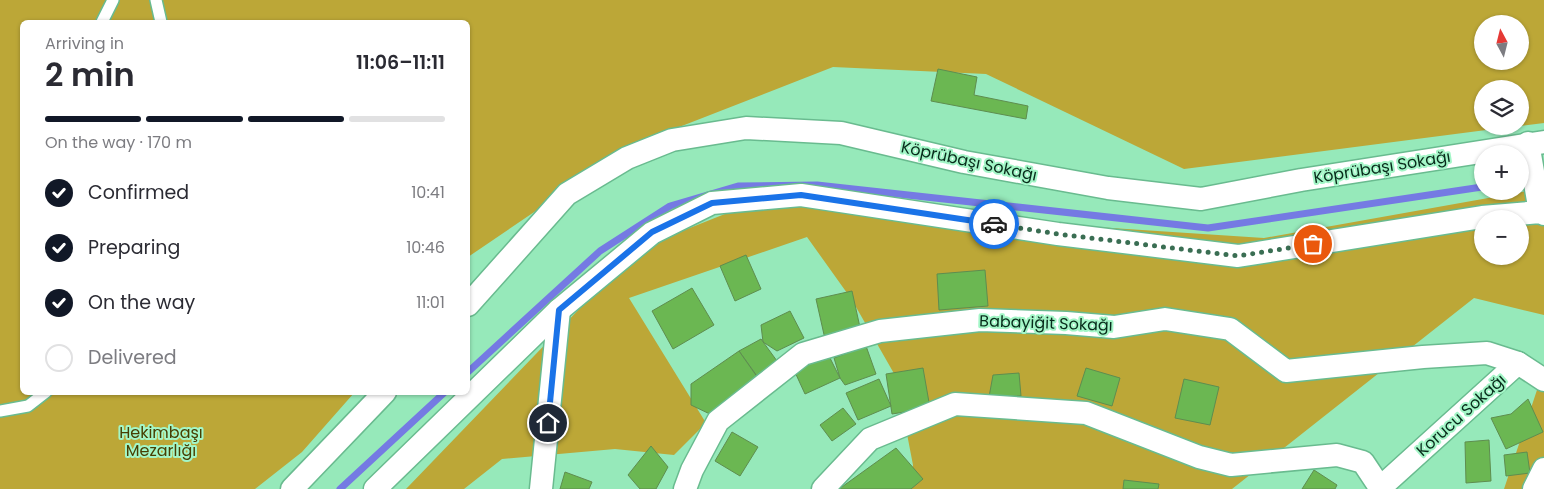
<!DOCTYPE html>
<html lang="en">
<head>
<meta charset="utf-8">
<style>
  :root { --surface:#fff; --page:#f7f7f7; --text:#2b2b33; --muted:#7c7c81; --line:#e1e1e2; --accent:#111827 }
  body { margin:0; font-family:Poppins,sans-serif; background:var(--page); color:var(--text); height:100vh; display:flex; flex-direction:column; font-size:19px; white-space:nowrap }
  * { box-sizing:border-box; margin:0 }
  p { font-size:16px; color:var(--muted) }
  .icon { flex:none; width:28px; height:28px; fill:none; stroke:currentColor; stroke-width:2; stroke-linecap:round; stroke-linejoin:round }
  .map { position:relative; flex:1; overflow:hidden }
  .drawer { position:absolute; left:20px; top:20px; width:450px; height:375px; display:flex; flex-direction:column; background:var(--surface); border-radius:8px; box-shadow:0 1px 4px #0004 }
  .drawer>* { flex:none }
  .needle { width:32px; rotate:353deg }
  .tools { position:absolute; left:1474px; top:15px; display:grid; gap:10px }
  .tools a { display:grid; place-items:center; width:55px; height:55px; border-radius:50%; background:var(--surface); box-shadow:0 1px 4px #0004; font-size:25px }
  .pin { position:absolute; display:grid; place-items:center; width:42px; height:42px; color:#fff; margin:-21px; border:2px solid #fff; border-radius:50%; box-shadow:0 1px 5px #0007 }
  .courier { position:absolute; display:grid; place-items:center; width:50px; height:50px; margin:-25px; border:4px solid #1a73e8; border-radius:50%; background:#fff; color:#222; box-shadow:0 1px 6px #0007 }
  .summary em { font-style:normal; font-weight:600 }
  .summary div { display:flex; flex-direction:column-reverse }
  .summary { display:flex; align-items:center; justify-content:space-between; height:85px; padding:0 25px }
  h1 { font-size:32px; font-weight:600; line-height:38px }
  .bar { display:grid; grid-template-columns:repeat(4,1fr); gap:8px 5px; align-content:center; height:60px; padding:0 25px }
  .bar i { height:6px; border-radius:4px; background:var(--line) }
  .bar .current { background:var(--accent) }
  .bar p { grid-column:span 4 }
  ol { padding:0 25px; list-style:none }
  li { display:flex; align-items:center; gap:15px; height:55px }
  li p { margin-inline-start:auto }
  li .icon { padding:5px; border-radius:50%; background:var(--accent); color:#fff; stroke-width:4 }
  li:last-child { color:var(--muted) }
  li i { width:28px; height:28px; border:2px solid var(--line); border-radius:50% }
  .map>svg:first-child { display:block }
  .green { fill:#bca737; fill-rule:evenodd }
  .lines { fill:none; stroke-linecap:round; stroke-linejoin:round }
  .stream { stroke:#757ae3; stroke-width:7 }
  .building { fill:#6bb752; stroke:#5e8d4f }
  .lane-casing { stroke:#69bb8f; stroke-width:14 }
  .street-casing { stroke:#69bb8f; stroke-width:25 }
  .lane { stroke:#fff; stroke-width:11 }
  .street { stroke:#fff; stroke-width:22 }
  .done { stroke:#3a6e53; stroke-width:5; stroke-dasharray:0 9 }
  .route { stroke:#1a73e8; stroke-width:6 }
  .labels { text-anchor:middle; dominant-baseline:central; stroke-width:4; stroke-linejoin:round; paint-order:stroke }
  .street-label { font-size:16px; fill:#082c1b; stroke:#a3f6c7 }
  .park-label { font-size:16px; fill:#483e02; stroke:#a3f6c7 }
</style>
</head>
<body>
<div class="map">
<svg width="1544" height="489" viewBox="0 0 1544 489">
  <rect width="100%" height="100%" fill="#96e9ba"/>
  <g class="green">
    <path d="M0 0H1544V123L1520 126V89H1482V126H1517L1184 169 986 74 833 67 633 145 468 257V22H22V392L354 393 302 452 255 489H0ZM1482 24H1520V61H1482Z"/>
    <path d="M1544 188V315L1474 298 1232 489H909L913 465 896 377 852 300 807 237 629 298 706 423 674 455 615 449 502 459 464 489H406L637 249 760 200 975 219 1264 238ZM1482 219H1520V256H1482Z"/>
    <path d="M1544 369V489H1504Z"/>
  </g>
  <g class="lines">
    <g class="stream">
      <path d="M468 372 600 251 670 206 738 186 817 185 1208 228 1482 187"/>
      <path d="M340 489 445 392"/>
    </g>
  </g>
  <g class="building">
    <path d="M938 69 977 77 974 95 1028 106 1026 119 931 101Z"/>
    <path d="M746 255 761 289 735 301 720 266Z"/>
    <path d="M985 270 988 306 939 310 937 274Z"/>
    <path d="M692 288 714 325 673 349 652 311Z"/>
    <path d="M852 291 861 332 825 339 816 299Z"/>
    <path d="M790 311 804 338 777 351 763 342 761 325Z"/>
    <path d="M761 339 777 361 757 376 739 351Z"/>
    <path d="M866 346 876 374 845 385 840 378 834 358Z"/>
    <path d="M739 351 760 381 712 415 691 405V384Z"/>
    <path d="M828 354 840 378 805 394 794 370Z"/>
    <path d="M923 368 930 408 892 414 886 374Z"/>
    <path d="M1086 368 1120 378 1112 406 1077 396Z"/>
    <path d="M1019 373 1021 396 989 397 993 375Z"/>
    <path d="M879 379 891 406 858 420 846 393Z"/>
    <path d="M1184 379 1219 387 1210 425 1175 418Z"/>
    <path d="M1528 399 1543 432 1506 449 1491 418 1511 414Z"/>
    <path d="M843 408 856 424 832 441 820 425Z"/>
    <path d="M732 432 758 447 740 476 715 461Z"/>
    <path d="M1489 440 1491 481 1466 483 1465 442Z"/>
    <path d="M651 446 668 467 656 489H640L628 475Z"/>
    <path d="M896 448 923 479 911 489H839Z"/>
    <path d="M1527 452 1530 473 1506 476 1504 455Z"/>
    <path d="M1314 470 1337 485 1335 489H1302Z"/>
    <path d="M565 472 592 482 589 489H560Z"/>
    <path d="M1124 480 1159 484 1158 489H1123Z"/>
  </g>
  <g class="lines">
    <defs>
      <g id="lane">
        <path d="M156 0 161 22"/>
        <path d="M102 22 113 0"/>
        <path d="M0 411 28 406 46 392"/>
      </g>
      <g id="street">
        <path d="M1528 143 1540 212"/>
        <path d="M468 305 567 194 627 158 672 140 746 128 841 133 964 162 1108 188 1201 199 1301 180 1544 142"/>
        <path d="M1380 488 1518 363 1544 380"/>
        <path d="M292 489 385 392"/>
        <path d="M375 489 559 310 652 233 712 203 801 195 1058 234 1238 256 1482 217 1540 212 1544 214"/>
        <path d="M541 489 559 310"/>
        <path d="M685 489 692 470 718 421 803 354 880 331 980 320 1066 323 1114 327 1165 319 1230 329 1286 371 1423 357 1487 353 1518 363"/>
        <path d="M823 489 870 439 955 404 1086 413 1199 457 1231 465 1337 455 1363 462 1381 489"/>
        <path d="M1534 489 1544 469"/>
      </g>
    </defs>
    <use href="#lane" class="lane-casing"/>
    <use href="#street" class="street-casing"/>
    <use href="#lane" class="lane"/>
    <use href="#street" class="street"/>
  </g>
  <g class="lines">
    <path class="done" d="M994 224 1058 234 1238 256 1313 244"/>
    <path class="route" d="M548 423 559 310 652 232 712 203 801 195 994 224"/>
  </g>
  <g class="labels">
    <g class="street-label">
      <text transform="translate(969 161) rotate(12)">Köprübaşı Sokağı</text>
      <text transform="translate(1382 167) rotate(-9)">Köprübaşı Sokağı</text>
      <text transform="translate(1046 323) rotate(2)">Babayiğit Sokağı</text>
      <text transform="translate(1461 415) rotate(-42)">Korucu Sokağı</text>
    </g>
    <g class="park-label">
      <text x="161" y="432">Hekimbaşı<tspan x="161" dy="18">Mezarlığı</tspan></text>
    </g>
  </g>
</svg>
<div class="tools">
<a><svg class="needle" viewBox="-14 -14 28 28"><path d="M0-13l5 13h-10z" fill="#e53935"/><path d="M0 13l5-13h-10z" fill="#7c7c81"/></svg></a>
<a><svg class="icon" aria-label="layers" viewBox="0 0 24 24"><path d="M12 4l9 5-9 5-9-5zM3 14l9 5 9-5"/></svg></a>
<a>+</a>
<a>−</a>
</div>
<div class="pin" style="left:1313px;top:244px;background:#ea580c"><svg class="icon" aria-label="bag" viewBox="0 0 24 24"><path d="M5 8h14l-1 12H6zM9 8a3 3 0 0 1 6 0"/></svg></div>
<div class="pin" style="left:548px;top:423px;background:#1f2937"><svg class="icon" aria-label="home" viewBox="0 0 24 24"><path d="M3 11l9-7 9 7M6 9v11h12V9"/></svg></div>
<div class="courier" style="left:994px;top:224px"><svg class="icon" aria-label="car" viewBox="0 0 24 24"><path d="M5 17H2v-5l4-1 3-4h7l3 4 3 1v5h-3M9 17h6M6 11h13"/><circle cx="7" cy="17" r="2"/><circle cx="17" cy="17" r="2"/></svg></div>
<section class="drawer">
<div class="summary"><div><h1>2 min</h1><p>Arriving in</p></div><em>11:06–11:11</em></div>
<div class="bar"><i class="current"></i><i class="current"></i><i class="current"></i><i></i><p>On the way · 170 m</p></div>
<ol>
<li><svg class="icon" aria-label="check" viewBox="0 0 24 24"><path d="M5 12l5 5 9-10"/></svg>Confirmed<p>10:41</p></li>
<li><svg class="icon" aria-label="check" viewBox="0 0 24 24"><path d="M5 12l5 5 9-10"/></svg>Preparing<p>10:46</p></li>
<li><svg class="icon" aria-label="check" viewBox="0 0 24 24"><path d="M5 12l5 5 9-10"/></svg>On the way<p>11:01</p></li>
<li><i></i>Delivered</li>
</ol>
</section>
</div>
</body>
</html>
